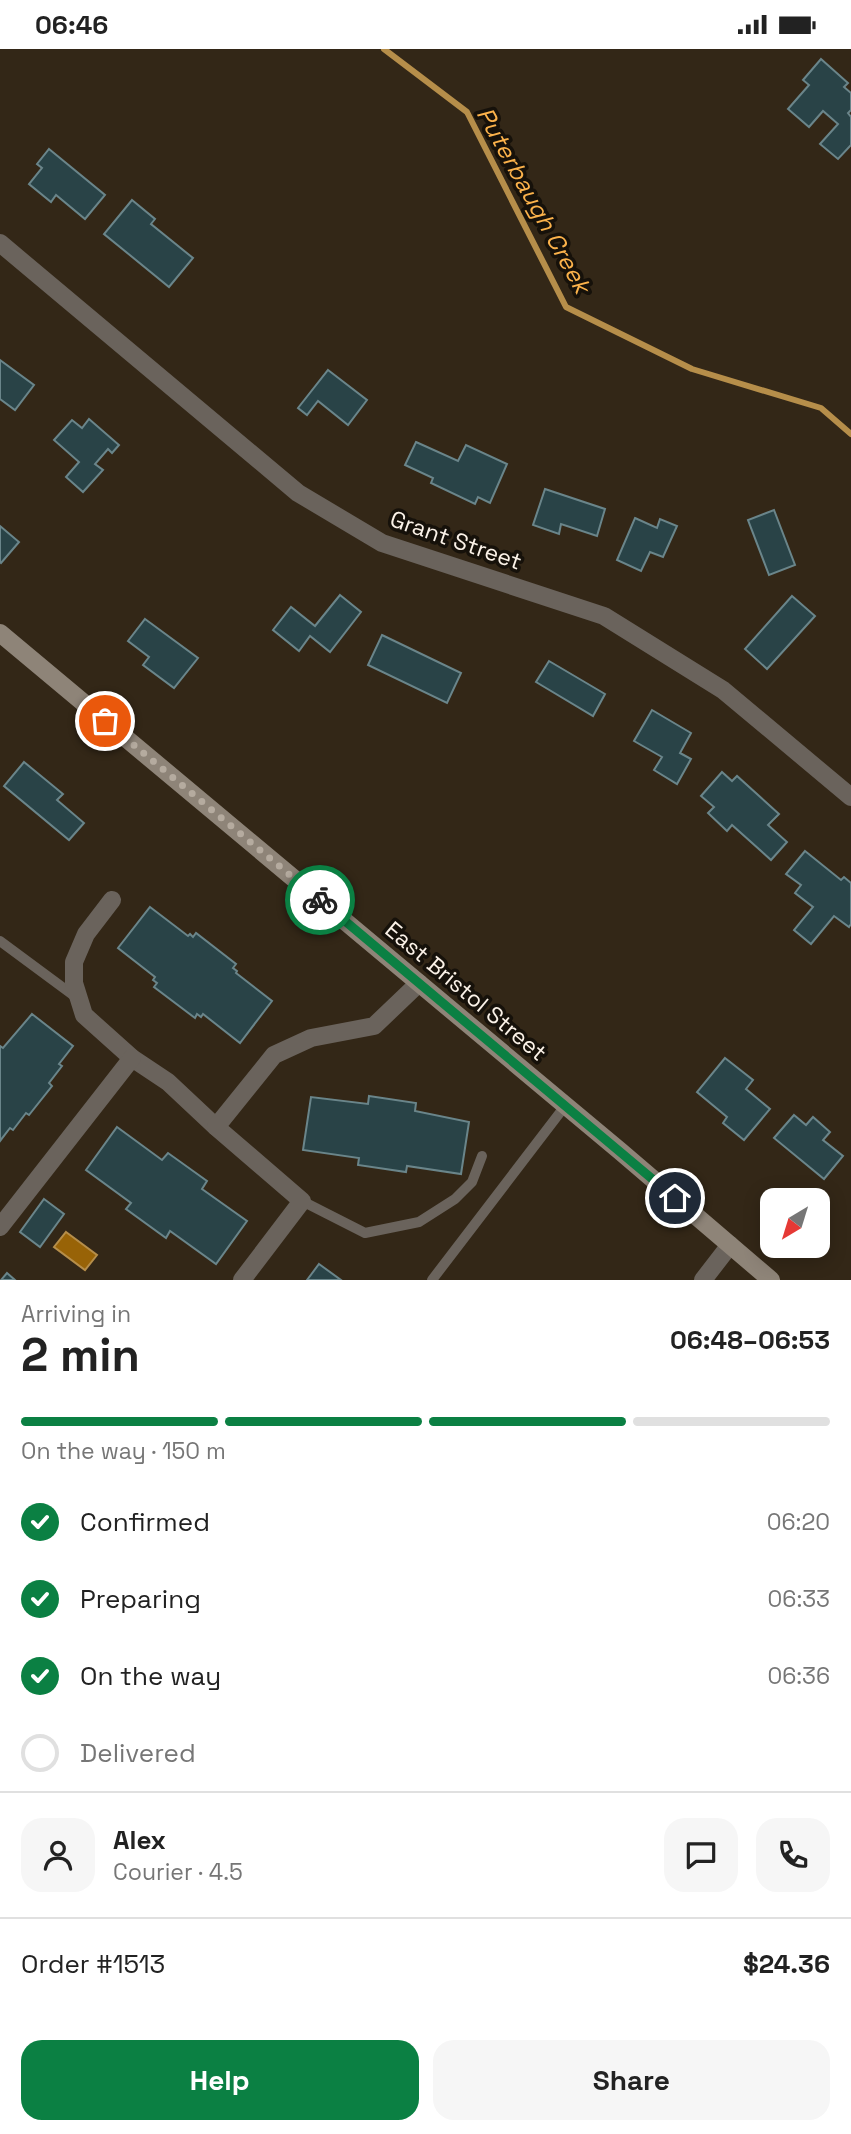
<!DOCTYPE html>
<html lang="en">
<head>
<meta charset="utf-8">
<style>
  :root { --surface:#fff; --page:#f6f6f6; --text:#222; --muted:#767676; --line:#e0e0e0; --accent:#0b8043 }
  body { margin:0; font-family:"Space Grotesk",sans-serif; background:var(--page); color:var(--text); height:100vh; display:flex; flex-direction:column; font-size:26px; white-space:nowrap }
  * { box-sizing:border-box; margin:0 }
  p { font-size:23px; color:var(--muted) }
  .icon { flex:none; width:38px; height:38px; fill:none; stroke:currentColor; stroke-width:2; stroke-linecap:round; stroke-linejoin:round }
  .map { position:relative; height:1231px; overflow:hidden }
  .details { display:flex; flex-direction:column; background:var(--surface); flex:1 }
  .details>* { flex:none }
  .needle { width:46px; rotate:218deg }
  .controls { position:absolute; left:760px; top:1139px; display:grid; gap:14px }
  .controls a { display:grid; place-items:center; width:70px; height:70px; border-radius:14px; background:var(--surface); box-shadow:0 4px 18px #0003; font-size:35px }
  .pin { position:absolute; display:grid; place-items:center; width:60px; height:60px; color:#fff; margin:-30px; border:4px solid #fff; border-radius:50%; box-shadow:0 2px 7px #0007 }
  .courier { position:absolute; display:grid; place-items:center; width:70px; height:70px; margin:-35px; border:5px solid #0b8043; border-radius:50%; background:#fff; color:#222; box-shadow:0 2px 9px #0007 }
  .headline em { font-style:normal; font-weight:700 }
  .headline div { display:flex; flex-direction:column-reverse }
  .headline { display:flex; align-items:center; justify-content:space-between; height:119px; padding:0 21px }
  h1 { font-size:46px; font-weight:700; line-height:52px }
  .bar { display:grid; grid-template-columns:repeat(4,1fr); gap:10px 7px; align-content:center; height:84px; padding:0 21px }
  .bar i { height:9px; border-radius:5px; background:var(--line) }
  .bar .active { background:var(--accent) }
  .bar p { grid-column:span 4 }
  .line { display:flex; align-items:center; gap:18px; padding:0 21px; border-top:2px solid var(--line) }
  .line div { flex:1 }
  .round { display:grid; place-items:center; flex:none; width:74px; height:74px; border-radius:21px; background:var(--page) }
  ol { padding:0 21px; list-style:none }
  li { display:flex; align-items:center; gap:21px; height:77px }
  li p { margin-inline-start:auto }
  li .icon { padding:7px; border-radius:50%; background:var(--accent); color:#fff; stroke-width:4 }
  li:last-child { color:var(--muted) }
  li i { width:38px; height:38px; border:4px solid var(--line); border-radius:50% }
  .action { display:flex; gap:14px; margin-top:auto; padding:14px 21px }
  .action a { flex:1; height:80px; border-radius:21px; background:var(--accent); color:#fff; font-size:28px; font-weight:700; line-height:80px; text-align:center }
  .action a+a { background:var(--page); color:var(--text) }
  .status { display:flex; justify-content:space-between; align-items:center; height:49px; padding:0 35px; background:var(--surface); direction:ltr }
  .status svg { height:19px; fill:currentColor }
  .map>svg:first-child { display:block }
  .water { fill:#986307; stroke:#b68e4a; stroke-width:2 }
  .lines { fill:none; stroke-linecap:round; stroke-linejoin:round }
  .stream { stroke:#b68e4a; stroke-width:6 }
  .building { fill:#294347; stroke:#6a858a; stroke-width:2 }
  .service { stroke:#6a635c; stroke-width:10 }
  .minor { stroke:#6a635c; stroke-width:18 }
  .secondary { stroke:#8e8478; stroke-width:18 }
  .done { stroke:#b5ab9f; stroke-width:7; stroke-dasharray:0 12.6 }
  .route { stroke:#0b8043; stroke-width:9 }
  .labels { text-anchor:middle; dominant-baseline:central; stroke-width:7; stroke-linejoin:round; paint-order:stroke }
  .street-label { font-size:23px; fill:#fbf2e8; stroke:#16110a }
  .water-label { font-size:24px; font-style:italic; fill:#fbb24b; stroke:#16110a }
</style>
</head>
<body>
<div class="status"><b>06:46</b><svg viewBox="0 0 49 12"><path d="M0 12V9h3v3zM5 12V6h3v6zM10 12V3h3v9zM15 12V0h3v12zM26 1h20v11H26zM47 4h2v5h-2z"/></svg></div>
<div class="map">
<svg width="851" height="1231" viewBox="0 0 851 1231">
  <rect width="100%" height="100%" fill="#332717"/>
  <path class="water" d="M66 1183 97 1206 85 1221 54 1198Z"/>
  <g class="lines">
    <path class="stream" d="M384 0 467 63 566 258 692 320 821 359 851 385"/>
  </g>
  <g class="building">
    <path d="M821 10 848 34 844 38 851 44V61L848 64 851 68V96L838 110 820 95 838 75 823 62 809 78 788 60 809 36 803 31Z"/>
    <path d="M49 100 105 146 85 170 56 146 51 153 29 135 42 119 37 115Z"/>
    <path d="M132 151 155 170 151 175 193 209 169 238 104 185Z"/>
    <path d="M0 311 34 336 15 361 0 350Z"/>
    <path d="M328 321 367 351 348 376 318 352 307 366 298 359Z"/>
    <path d="M89 370 119 396 112 404 108 400 95 415 103 421 83 443 66 428 79 413 54 391 72 371 82 379Z"/>
    <path d="M416 393 458 412 466 396 507 415 490 454 478 448 475 455 431 434 433 429 405 416Z"/>
    <path d="M545 440 605 460 597 487 561 475 559 485 533 476Z"/>
    <path d="M774 461 795 516 769 526 748 471Z"/>
    <path d="M635 469 657 479 660 470 677 477 663 508 650 503 641 522 617 511Z"/>
    <path d="M0 477 19 493 1 514 0 513Z"/>
    <path d="M340 546 361 563 330 603 310 587 299 602 273 581 291 558 315 577Z"/>
    <path d="M792 547 815 567 767 620 745 600Z"/>
    <path d="M145 570 198 609 174 639 143 616 149 608 128 592Z"/>
    <path d="M382 586 461 624 447 654 368 616Z"/>
    <path d="M549 612 605 645 593 667 536 633Z"/>
    <path d="M652 661 691 684 680 704 691 710 677 735 654 721 662 708 634 692Z"/>
    <path d="M24 713 63 745 57 751 84 774 69 791 4 737Z"/>
    <path d="M722 723 732 732 737 727 779 765 768 776 787 793 771 811 732 776 727 782 708 764 714 758 701 747Z"/>
    <path d="M805 802 841 831 844 828 851 834V875L849 878 834 867 811 895 794 881 813 858 795 844 801 836 786 825Z"/>
    <path d="M150 858 188 887 190 885 193 888 196 884 236 915 233 919 237 922 236 924 272 952 240 994 203 965 201 968 197 965 195 969 154 938 157 934 153 931 155 928 118 899Z"/>
    <path d="M32 965 73 997 59 1015 62 1017 49 1034 52 1037 29 1066 26 1064 13 1081 10 1079 0 1092V997L3 999Z"/>
    <path d="M725 1009 753 1031 746 1040 770 1060 744 1091 723 1074 727 1068 697 1043Z"/>
    <path d="M369 1047 416 1054 415 1062 469 1073 461 1125 407 1117 406 1123 358 1116 359 1109 303 1101 311 1048 368 1055Z"/>
    <path d="M794 1066 806 1076 813 1068 830 1083 823 1091 843 1107 824 1130 774 1089Z"/>
    <path d="M117 1078 162 1111 168 1104 207 1132 202 1140 247 1172 216 1215 170 1182 166 1189 126 1160 131 1154 86 1121Z"/>
    <path d="M44 1150 64 1165 40 1198 20 1183Z"/>
    <path d="M319 1215 341 1231H307Z"/>
    <path d="M7 1224 15 1231H1Z"/>
  </g>
  <g class="lines">
    <g class="service">
      <path d="M0 892 77 949"/>
      <path d="M302 1152 365 1184 419 1173 455 1150 472 1133 482 1107"/>
      <path d="M432 1231 565 1057"/>
    </g>
    <g class="minor">
      <path d="M0 194 298 444 382 494 604 567 723 641 851 748"/>
      <path d="M112 851 86 885 74 913V934L84 966 132 1009 168 1033 216 1078"/>
      <path d="M0 1178 132 1009"/>
      <path d="M242 1231 302 1152 216 1078 274 1006 311 989 374 977 419 934"/>
      <path d="M703 1231 730 1196"/>
    </g>
    <path class="secondary" d="M0 584 620 1102 771 1231"/>
  </g>
  <g class="lines">
    <path class="done" d="M105 672 320 851"/>
    <path class="route" d="M320 851 675 1149"/>
  </g>
  <g class="labels">
    <g class="street-label">
      <text transform="translate(456 491) rotate(19)">Grant Street</text>
      <text transform="translate(466 942) rotate(40)">East Bristol Street</text>
    </g>
    <g class="water-label">
      <text transform="translate(534 151) rotate(61)">Puterbaugh Creek</text>
    </g>
  </g>
</svg>
<div class="controls">
<a><svg class="needle" viewBox="-14 -14 28 28"><path d="M0-13l5 13h-10z" fill="#e53935"/><path d="M0 13l5-13h-10z" fill="#767676"/></svg></a>
</div>
<div class="pin" style="left:105px;top:672px;background:#ea580c"><svg class="icon" aria-label="bag" viewBox="0 0 24 24"><path d="M5 8h14l-1 12H6zM9 8a3 3 0 0 1 6 0"/></svg></div>
<div class="pin" style="left:675px;top:1149px;background:#1f2937"><svg class="icon" aria-label="home" viewBox="0 0 24 24"><path d="M3 11l9-7 9 7M6 9v11h12V9"/></svg></div>
<div class="courier" style="left:320px;top:851px"><svg class="icon" aria-label="bike" viewBox="0 0 24 24"><circle cx="6" cy="16" r="4"/><circle cx="18" cy="16" r="4"/><path d="M6 16l4-8h5l3 8M10 8l3 8H6M13 5h3"/></svg></div>
</div>
<section class="details">
<div class="headline"><div><h1>2 min</h1><p>Arriving in</p></div><em>06:48–06:53</em></div>
<div class="bar"><i class="active"></i><i class="active"></i><i class="active"></i><i></i><p>On the way · 150 m</p></div>
<ol>
<li><svg class="icon" aria-label="check" viewBox="0 0 24 24"><path d="M5 12l5 5 9-10"/></svg>Confirmed<p>06:20</p></li>
<li><svg class="icon" aria-label="check" viewBox="0 0 24 24"><path d="M5 12l5 5 9-10"/></svg>Preparing<p>06:33</p></li>
<li><svg class="icon" aria-label="check" viewBox="0 0 24 24"><path d="M5 12l5 5 9-10"/></svg>On the way<p>06:36</p></li>
<li><i></i>Delivered</li>
</ol>
<div class="line" style="height:126px"><a class="round"><svg class="icon" aria-label="person" viewBox="0 0 24 24"><circle cx="12" cy="8" r="4"/><path d="M4 21q1-7 8-7t8 7"/></svg></a><div><b>Alex</b><p>Courier · 4.5</p></div><a class="round"><svg class="icon" aria-label="chat" viewBox="0 0 24 24"><path d="M4 5h16v11H9l-5 4z"/></svg></a><a class="round"><svg class="icon" aria-label="phone" viewBox="0 0 24 24"><path d="M5 4h4l2 5-3 2q2 4 5 5l2-3 5 2v4C11 20 4 13 5 4z"/></svg></a></div>
<div class="line" style="height:91px"><div>Order #1513</div><b>$24.36</b></div>
<div class="action"><a>Help</a><a>Share</a></div>
</section>
</body>
</html>
